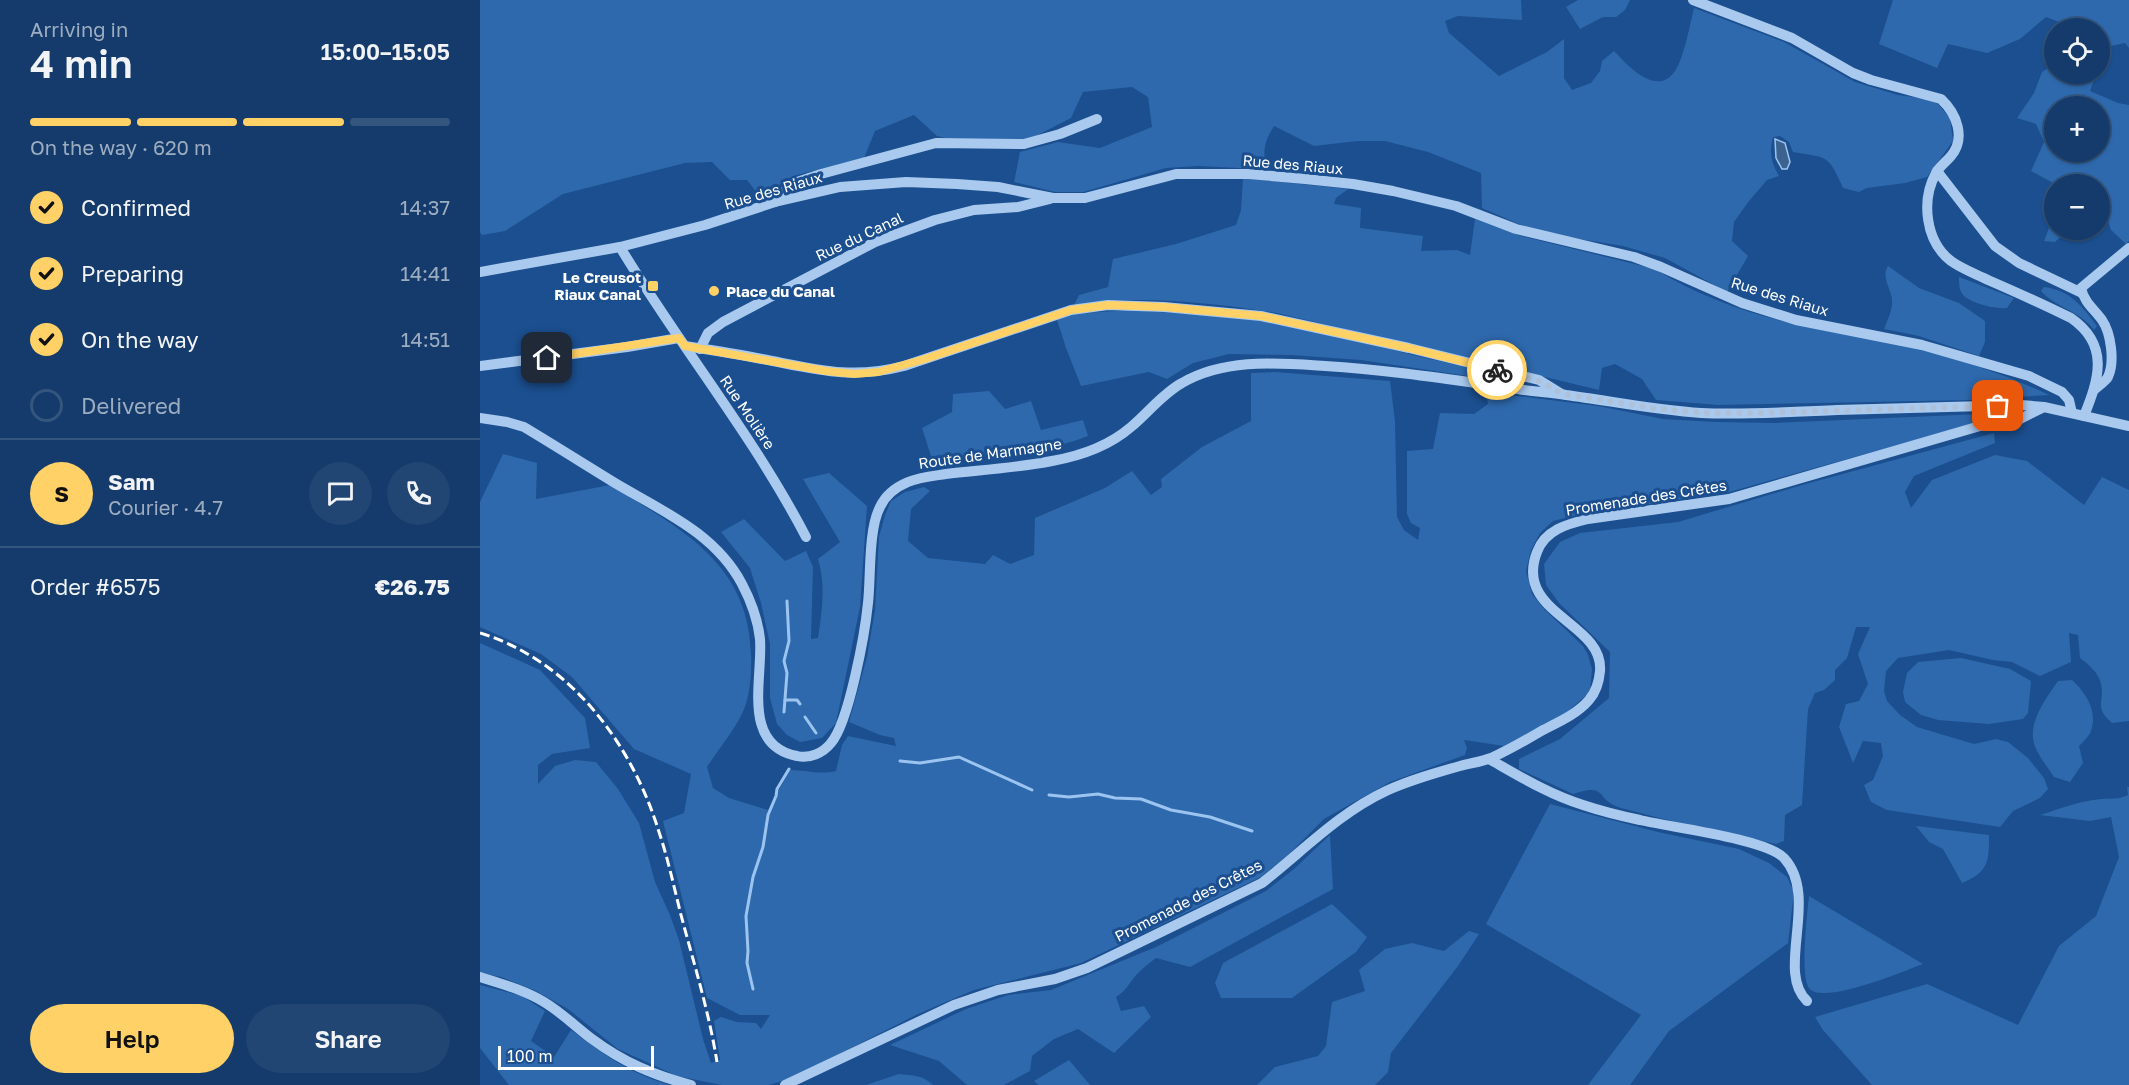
<!DOCTYPE html>
<html lang="en">
<head>
<meta charset="utf-8">
<style>
  :root { --surface:#143b6b; --page:#214673; --text:#f1f3f6; --muted:#9dadc1; --line:#33557e; --accent:#ffd166 }
  body { margin:0; font-family:"Golos Text",sans-serif; background:var(--page); color:var(--text); height:100vh; display:flex; flex-direction:column; font-size:22px; white-space:nowrap }
  * { box-sizing:border-box; margin:0 }
  p { font-size:20px; color:var(--muted) }
  .icon { flex:none; width:33px; height:33px; fill:none; stroke:currentColor; stroke-width:2; stroke-linecap:round; stroke-linejoin:round }
  .map { position:relative; flex:1; overflow:hidden }
  .side { display:flex; flex-direction:column; background:var(--surface); width:480px }
  .side>* { flex:none }
  .tools { position:absolute; left:1564px; top:18px; display:grid; gap:12px }
  .tools a { display:grid; place-items:center; width:66px; height:66px; border-radius:50%; background:var(--surface); box-shadow:0 2px 4px #0004,0 0 0 2px var(--line); font-size:30px }
  .scale { position:absolute; left:18px; bottom:15px; width:156px; box-sizing:border-box; padding-left:6px; border:3px solid #fff; border-top:0; font-size:16px; line-height:21px; white-space:nowrap; color:#fff; -webkit-text-stroke:4px #1b4f8f; paint-order:stroke }
  .pin { position:absolute; display:grid; place-items:center; width:51px; height:51px; color:#fff; margin:-26px; border-radius:12px; box-shadow:0 3px 9px #0006 }
  .courier { position:absolute; display:grid; place-items:center; width:60px; height:60px; margin:-30px; border:4px solid #ffd166; border-radius:50%; background:#fff; color:#222; box-shadow:0 2px 8px #0007 }
  .head em { font-style:normal; font-weight:600 }
  .head div { display:flex; flex-direction:column-reverse }
  .head { display:flex; align-items:center; justify-content:space-between; height:102px; padding:0 30px }
  h1 { font-size:39px; font-weight:600; line-height:45px }
  .bar { display:grid; grid-template-columns:repeat(4,1fr); gap:9px 6px; align-content:center; height:72px; padding:0 30px }
  .bar i { height:8px; border-radius:4px; background:var(--line) }
  .bar .active { background:var(--accent) }
  .bar p { grid-column:span 4 }
  .line { display:flex; align-items:center; gap:15px; padding:0 30px; border-top:2px solid var(--line) }
  .line div { flex:1 }
  .round { display:grid; place-items:center; flex:none; width:63px; height:63px; border-radius:32px; background:var(--page) }
  ol { padding:0 30px; list-style:none }
  li { display:flex; align-items:center; gap:18px; height:66px }
  li p { margin-inline-start:auto }
  li .icon { padding:6px; border-radius:50%; background:var(--accent); color:#111; stroke-width:4 }
  li:last-child { color:var(--muted) }
  li i { width:33px; height:33px; border:3px solid var(--line); border-radius:50% }
  .cta { display:flex; gap:12px; margin-top:auto; padding:12px 30px }
  .cta a { flex:1; height:69px; border-radius:36px; background:var(--accent); color:#111; font-size:24px; font-weight:600; line-height:69px; text-align:center }
  .cta a+a { background:var(--page); color:var(--text) }
  main { display:flex; flex:1; min-height:0 }
  .map>svg:first-child { display:block }
  .green { fill:#2e69ad; fill-rule:evenodd }
  .water { fill:#3c6290; stroke:#9cc4f0; stroke-width:1.5 }
  .lines { fill:none; stroke-linecap:round; stroke-linejoin:round }
  .stream { stroke:#9cc4f0; stroke-width:3 }
  .minor { stroke:#a9c9ee; stroke-width:10 }
  .rail { stroke:#fff; stroke-width:3; stroke-dasharray:10 4.5; stroke-linecap:butt }
  .done { stroke:#afc1d8; stroke-width:6; stroke-dasharray:0 10.8 }
  .route { stroke:#ffd166; stroke-width:8 }
  .poi-dot { fill:#ffd166; stroke:#1b4f8f; stroke-width:2 }
  .labels { text-anchor:middle; dominant-baseline:central; stroke-width:6; stroke-linejoin:round; paint-order:stroke }
  .street-label { font-size:15px; fill:#fff; stroke:#1b4f8f }
  .poi-label { font-size:15px; font-weight:bold; fill:#fff; stroke:#1b4f8f; text-anchor:end }
</style>
</head>
<body>
<main>
<section class="side">
<div class="head"><div><h1>4 min</h1><p>Arriving in</p></div><em>15:00–15:05</em></div>
<div class="bar"><i class="active"></i><i class="active"></i><i class="active"></i><i></i><p>On the way · 620 m</p></div>
<ol>
<li><svg class="icon" aria-label="check" viewBox="0 0 24 24"><path d="M5 12l5 5 9-10"/></svg>Confirmed<p>14:37</p></li>
<li><svg class="icon" aria-label="check" viewBox="0 0 24 24"><path d="M5 12l5 5 9-10"/></svg>Preparing<p>14:41</p></li>
<li><svg class="icon" aria-label="check" viewBox="0 0 24 24"><path d="M5 12l5 5 9-10"/></svg>On the way<p>14:51</p></li>
<li><i></i>Delivered</li>
</ol>
<div class="line" style="height:108px"><b class="round" style="background:var(--accent);color:#111">S</b><div><b>Sam</b><p>Courier · 4.7</p></div><a class="round"><svg class="icon" aria-label="chat" viewBox="0 0 24 24"><path d="M4 5h16v11H9l-5 4z"/></svg></a><a class="round"><svg class="icon" aria-label="phone" viewBox="0 0 24 24"><path d="M5 4h4l2 5-3 2q2 4 5 5l2-3 5 2v4C11 20 4 13 5 4z"/></svg></a></div>
<div class="line" style="height:78px"><div>Order #6575</div><b>€26.75</b></div>
<div class="cta"><a>Help</a><a>Share</a></div>
</section>
<div class="map">
<svg width="1649" height="1085" viewBox="0 0 1649 1085">
  <rect width="100%" height="100%" fill="#1b4f8f"/>
  <g class="green">
    <path d="M0 0H1041L1042 20 978 16 965 21 969 33 1019 76 1067 52 1084 39V78L1092 90 1111 83 1120 71 1122 61 1134 51C1147 65 1177 98 1195 71 1204 58 1210 24 1214 8L1304 42 1375 82 1418 95 1448 99 1457 103 1470 118 1473 141 1447 177 1425 183 1387 188 1379 192 1363 188C1348 154 1348 158 1313 152L1309 142 1300 136 1293 137C1289 153 1291 161 1299 176L1287 180 1269 201 1254 222 1252 241 1268 256 1247 292 1185 258 1143 246 1075 235 1041 225 1002 208 1001 173 948 152 905 141H877L834 146 794 126C786 140 782 148 786 164L780 169 718 166 686 168 603 192H575L534 182 540 152 578 142 620 148 672 127 668 97 652 87 603 92 591 118 546 141H476L457 136 434 115 395 131 384 158 313 176 280 197 267 180H250L232 162 205 163 83 194 25 231 2 235 0 232Z"/>
    <path d="M1098 0H1150L1145 10 1136 17H1123L1100 29 1086 7Z"/>
    <path d="M1413 0H1649V48L1645 43 1626 47 1620 64V28H1595L1566 17 1540 39 1507 53 1468 44 1457 68 1399 44Z"/>
    <path d="M1575 63V74H1616L1610 91 1638 103 1649 105V241L1646 244 1631 230 1628 221 1620 220V184H1575L1551 171 1564 142 1556 124 1537 118 1554 93 1562 72ZM1575 106H1620V152H1575Z"/>
    <path d="M763 178 868 189 856 198 854 204 881 208 880 228 943 236 941 251 977 250 990 255 995 219 1041 236 1175 269C1224 300 1282 318 1337 329 1370 336 1404 339 1436 348 1481 360 1527 375 1569 395L1492 400 1239 405 1176 400 1162 379 1135 364 1122 368 1119 390 797 313C734 303 657 294 594 305L599 295 628 287 633 259 696 244 756 225 761 210Z"/>
    <path d="M1575 213V230H1587L1575 242 1564 241Z"/>
    <path d="M1408 266 1439 288 1479 303 1505 321V342L1499 356 1439 336 1404 329C1407 321 1411 313 1412 305 1414 291 1400 279 1408 266Z"/>
    <path d="M1479 277 1534 298 1527 308C1515 309 1493 304 1484 296 1479 291 1479 284 1479 277Z"/>
    <path d="M1564 287C1591 291 1601 305 1617 326L1614 330C1600 311 1576 308 1561 291Z"/>
    <path d="M649 310 782 319 993 369 988 376 881 360 811 355 749 354 713 363 687 379 669 372 601 386 586 348 577 320 591 314Z"/>
    <path d="M795 372 910 381 915 421 917 517 924 530 938 540 940 528 931 523 927 514V451L953 449 960 413 994 414 1008 404 1006 392 1118 406 1183 419 1236 422 1295 423 1500 414V422L1249 492 1101 514 1073 521 1060 533 1051 550 1046 571 1052 594 1064 609 1103 646 1108 655 1112 669 1110 692 1087 712 1024 746 984 740 987 748 985 755 910 782 844 819 809 854 781 877 601 963 494 990 438 1014 310 1079 288 1085H242L197 1076 138 1049 88 1009 54 990 21 977 0 973V643L60 670 105 718 110 748 72 754 58 765V784L75 766 95 760 116 762 138 789 159 823 175 882 190 915 199 940 223 1039 231 1063 240 1060 234 1021 241 1017 257 1022 276 1023 281 1029 290 1015H260L227 998 183 821 204 813 211 774 154 749 92 677 61 654 0 627V502L23 454 57 463 56 499 130 485C200 529 269 562 271 655 272 672 270 698 262 714 253 732 238 750 227 767L233 788 249 798 288 810 310 770C326 770 340 775 356 771L362 745 368 736 416 746 414 738 400 735 369 722 387 657 395 610 399 537 405 515 411 501 425 492 444 487 450 491 431 509 428 541 448 558 505 564 513 555 530 564 554 555 555 518 625 488 652 471 671 495 682 487 681 479 722 447 771 421V373Z"/>
    <path d="M509 391 525 409 551 401 561 430 603 420 608 436C559 455 505 455 452 459L442 428 472 412 473 394Z"/>
    <path d="M1514 433 1515 443 1434 476 1425 492 1431 508 1452 480 1515 455 1547 461 1604 505 1622 477 1649 490V721L1632 723C1613 706 1625 703 1621 684 1619 673 1608 664 1600 658L1598 635 1589 633 1591 662 1560 676 1532 662 1513 660 1469 650 1418 658 1406 671 1404 691 1407 701 1420 715 1437 727 1494 744 1516 739 1528 742 1548 758 1564 778 1568 789 1560 798 1533 811 1520 827 1407 810 1391 802 1384 785 1393 780 1403 756 1401 743 1383 741 1373 763 1359 727 1366 704 1379 701 1388 684 1378 654 1390 627H1376L1367 658 1355 670V680L1344 690 1335 693 1328 709 1322 805 1305 815 1304 841 1296 844C1244 833 1192 822 1141 808 1114 800 1129 782 1093 794L1039 769V759L1080 739 1129 698 1130 652 1079 603 1066 585 1064 564 1080 542 1100 533 1198 522 1322 485Z"/>
    <path d="M349 473 387 506 380 607 356 723 342 738 320 742 307 735 297 724 290 698V644L281 603 270 568 241 532 264 519 305 561 326 551 333 567 331 639 338 638C342 611 346 585 338 559L360 542 323 479Z"/>
    <path d="M1481 658 1530 669 1551 681 1548 713 1543 719 1509 724 1458 720 1441 715 1425 702 1423 692 1427 673 1438 662Z"/>
    <path d="M1592 680C1606 693 1618 711 1611 731 1609 736 1603 742 1599 746L1603 763 1590 782 1574 777C1567 766 1554 751 1553 738 1551 718 1567 697 1578 681Z"/>
    <path d="M1647 787H1649V1085H1392L1343 1030 1335 1017 1447 984 1538 1025 1579 946 1616 916 1639 857 1631 817 1610 821 1560 815C1579 809 1600 801 1621 799 1632 798 1638 800 1648 795Z"/>
    <path d="M1070 804 1178 832 1259 849 1289 863 1307 877 1314 892 1308 943 1189 1031 1150 1085H1108L1161 1015 1006 924Z"/>
    <path d="M1436 826 1509 835C1509 861 1509 872 1482 883L1463 849 1449 842Z"/>
    <path d="M850 835 853 889 710 967 676 958C668 964 659 971 653 979 647 987 644 992 636 997L641 1011 664 1006 671 1017 634 1053 598 1029 574 1039 552 1056 550 1071 524 1085H487L459 1061 410 1045 486 1009 528 995 571 990 676 947 786 891 814 869Z"/>
    <path d="M1329 896 1443 964C1424 971 1342 1006 1329 988 1320 975 1327 914 1329 896Z"/>
    <path d="M852 904 887 937 876 952 812 998H741L735 983 743 963Z"/>
    <path d="M989 931 999 934 978 966 911 1053 908 1072 895 1085H777L795 1067 838 1056 846 1046 852 1002 885 991 879 970 905 949 932 943 964 951Z"/>
    <path d="M0 985 42 996 65 1011 51 1041 74 1057 91 1030C125 1055 148 1073 190 1085H29L0 1048Z"/>
    <path d="M589 1060 610 1085H558L554 1081Z"/>
    <path d="M419 1074C432 1075 445 1076 453 1085H386Z"/>
  </g>
  <path class="water" d="M1295 139 1305 143 1310 162 1307 169H1302L1296 158Z"/>
  <g class="lines">
    <g class="stream">
      <path d="M305 700H317L320 704"/>
      <path d="M304 712 307 673 304 661 309 641 307 601"/>
      <path d="M325 717 336 733"/>
      <path d="M420 761 440 763 479 757 552 790"/>
      <path d="M569 795 589 797 618 794 635 798 661 799 691 810 730 817 772 831"/>
      <path d="M273 989 267 963 268 951 266 916 273 877 283 847 288 815 296 796 297 789 309 769"/>
    </g>
    <g class="minor">
      <path d="M1213 0 1312 38 1373 73 1391 80 1461 99C1477 114 1486 138 1471 156 1466 162 1459 167 1456 173 1441 200 1445 241 1471 261 1482 269 1496 274 1508 280 1536 292 1564 305 1591 318 1630 345 1619 379 1604 416"/>
      <path d="M1457 171 1515 246 1539 263 1602 293"/>
      <path d="M295 202 311 184 341 174 456 143 544 144 580 134 617 119"/>
      <path d="M140 247C199 345 273 435 326 537"/>
      <path d="M0 272 140 247 225 225 295 202 360 187 426 182 477 184 518 187 573 198H605L696 174H769L825 179 873 184 913 191 976 206 1036 229 1154 257 1181 267 1262 303 1316 320 1442 345 1549 376 1582 392 1589 400 1592 413"/>
      <path d="M205 346C231 350 257 354 282 359 335 369 370 380 424 366L591 310 628 305 684 307 781 316 929 348 1059 380 1080 393"/>
      <path d="M220 349 228 333 243 322 395 242 455 220 494 210 538 207 570 199"/>
      <path d="M0 366 147 347 199 338"/>
      <path d="M1614 390C1618 386 1626 381 1628 377 1635 362 1631 333 1622 320 1614 309 1604 302 1601 288L1649 248"/>
      <path d="M0 418 27 422 44 427C74 445 104 464 135 483 182 511 235 533 262 584 271 601 278 621 280 639 283 679 261 745 317 756 330 759 343 753 351 743 369 722 385 633 388 603 391 577 388 530 400 507 405 496 416 487 428 482 440 477 453 476 466 474 501 470 537 468 572 461 600 456 629 446 651 427 668 413 682 394 702 383 745 358 797 363 845 366 910 370 973 380 1038 389 1054 392 1070 392 1086 395 1131 401 1175 410 1221 413 1266 415 1312 412 1357 410 1418 408 1480 407 1541 405L1564 407 1649 426"/>
      <path d="M1009 759C1039 776 1070 795 1103 805 1121 811 1141 816 1160 820 1189 827 1287 839 1304 858 1340 897 1295 971 1327 1001"/>
      <path d="M0 977C22 984 44 990 64 1002 81 1012 96 1027 112 1039 143 1062 173 1075 211 1085"/>
      <path d="M305 1085 474 1005 518 990 575 979 607 968 782 883C823 851 859 813 906 791 930 780 955 773 980 766 990 763 1001 762 1011 758 1029 750 1046 740 1063 730 1079 722 1097 714 1109 700 1116 692 1119 683 1120 671 1124 622 1033 614 1057 552 1065 530 1087 524 1108 519L1249 499 1500 426 1540 419 1562 408"/>
    </g>
    <path class="rail" d="M0 633C91 661 152 744 179 832 188 859 194 887 201 915 214 964 229 1012 237 1062"/>
  </g>
  <g class="lines">
    <path class="done" d="M1017 370 1059 381 1083 394 1172 408 1223 413H1277L1518 406"/>
    <path class="route" d="M67 358 199 338 205 346 346 371 374 374 398 372 445 359 591 310 628 305 684 307 781 316 929 348 1017 370"/>
  </g>
  <g class="poi-dot">
    <rect x="167" y="280" width="12" height="12" rx="3"/>
    <circle cx="234" cy="291" r="6"/>
  </g>
  <g class="labels">
    <g class="street-label">
      <text transform="translate(813 164) rotate(5)">Rue des Riaux</text>
      <text transform="translate(293 190) rotate(-16)">Rue des Riaux</text>
      <text transform="translate(379 236) rotate(-25)">Rue du Canal</text>
      <text transform="translate(1300 296) rotate(17)">Rue des Riaux</text>
      <text transform="translate(268 412) rotate(56)">Rue Molière</text>
      <text transform="translate(510 453) rotate(-8)">Route de Marmagne</text>
      <text transform="translate(1166 497) rotate(-9)">Promenade des Crêtes</text>
      <text transform="translate(708 900) rotate(-27)">Promenade des Crêtes</text>
    </g>
    <g class="poi-label">
      <text x="161" y="277">Le Creusot<tspan x="161" dy="17">Riaux Canal</tspan></text>
      <text x="246" y="291" text-anchor="start">Place du Canal</text>
    </g>
  </g>
</svg>
<div class="tools">
<a><svg class="icon" aria-label="locate" viewBox="0 0 24 24"><circle cx="12" cy="12" r="6"/><path d="M12 2v4M12 18v4M2 12h4M18 12h4"/></svg></a>
<a>+</a>
<a>−</a>
</div>
<div class="scale">100 m</div>
<div class="pin" style="left:1518px;top:406px;background:#ea580c"><svg class="icon" aria-label="bag" viewBox="0 0 24 24"><path d="M5 8h14l-1 12H6zM9 8a3 3 0 0 1 6 0"/></svg></div>
<div class="pin" style="left:67px;top:358px;background:#1f2937"><svg class="icon" aria-label="home" viewBox="0 0 24 24"><path d="M3 11l9-7 9 7M6 9v11h12V9"/></svg></div>
<div class="courier" style="left:1017px;top:370px"><svg class="icon" aria-label="bike" viewBox="0 0 24 24"><circle cx="6" cy="16" r="4"/><circle cx="18" cy="16" r="4"/><path d="M6 16l4-8h5l3 8M10 8l3 8H6M13 5h3"/></svg></div>
</div>
</main>
</body>
</html>
